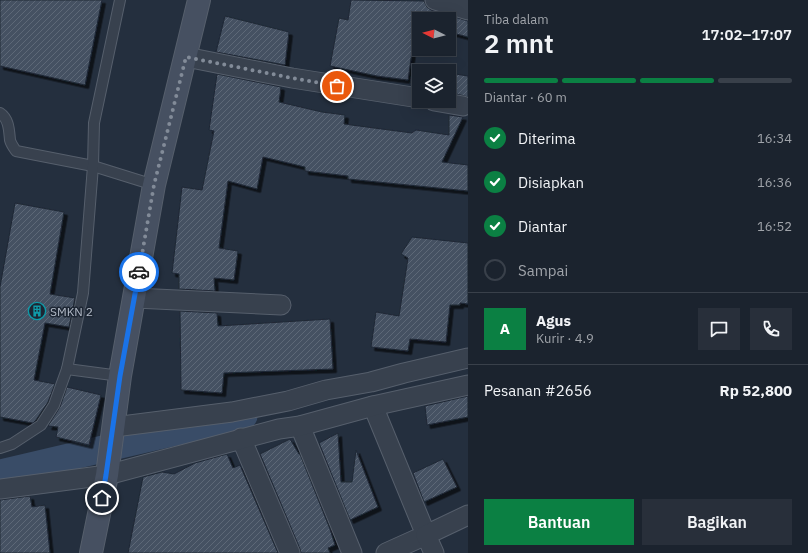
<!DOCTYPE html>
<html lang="id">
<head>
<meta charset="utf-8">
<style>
  :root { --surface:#1b232e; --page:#282f3a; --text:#f1f3f6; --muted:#a0a4aa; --line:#39404a; --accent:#0b8043 }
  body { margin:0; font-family:"IBM Plex Sans",sans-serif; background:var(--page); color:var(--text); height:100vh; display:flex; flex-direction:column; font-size:15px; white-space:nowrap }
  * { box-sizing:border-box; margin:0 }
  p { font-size:13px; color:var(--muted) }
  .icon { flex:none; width:22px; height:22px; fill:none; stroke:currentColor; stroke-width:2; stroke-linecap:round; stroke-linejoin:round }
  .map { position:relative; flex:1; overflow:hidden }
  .drawer { display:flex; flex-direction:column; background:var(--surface); width:340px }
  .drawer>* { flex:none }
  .needle { width:26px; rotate:276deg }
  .controls { position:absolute; left:412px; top:12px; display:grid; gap:8px }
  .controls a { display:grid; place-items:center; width:44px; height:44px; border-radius:0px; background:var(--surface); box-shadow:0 4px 16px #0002,0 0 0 1px var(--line); font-size:20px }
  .pin { position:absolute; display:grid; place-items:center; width:34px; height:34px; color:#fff; margin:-17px; border:2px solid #fff; border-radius:50%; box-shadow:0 1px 4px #0007 }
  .courier { position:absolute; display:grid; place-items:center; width:40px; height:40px; margin:-20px; border:3px solid #1a73e8; border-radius:50%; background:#fff; color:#222; box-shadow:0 1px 5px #0007 }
  .overview em { font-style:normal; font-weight:600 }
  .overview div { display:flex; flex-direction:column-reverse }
  .overview { display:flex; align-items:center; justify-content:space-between; height:68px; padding:0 16px }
  h1 { font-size:26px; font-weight:600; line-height:30px }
  .bar { display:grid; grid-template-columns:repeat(4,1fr); gap:6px 4px; align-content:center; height:48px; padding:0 16px }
  .bar i { height:5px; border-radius:3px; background:var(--line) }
  .bar .active { background:var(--accent) }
  .bar p { grid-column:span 4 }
  .line { display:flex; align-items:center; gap:10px; padding:0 16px; border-top:1px solid var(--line) }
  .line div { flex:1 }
  .round { display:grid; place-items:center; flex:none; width:42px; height:42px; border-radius:0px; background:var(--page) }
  ol { padding:0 16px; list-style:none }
  li { display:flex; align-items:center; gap:12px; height:44px }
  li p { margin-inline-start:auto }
  li .icon { padding:4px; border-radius:50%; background:var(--accent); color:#fff; stroke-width:4 }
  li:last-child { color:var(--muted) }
  li i { width:22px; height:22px; border:2px solid var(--line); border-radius:50% }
  .primary-button { display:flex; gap:8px; margin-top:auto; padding:8px 16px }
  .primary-button a { flex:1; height:46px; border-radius:0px; background:var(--accent); color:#fff; font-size:16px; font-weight:600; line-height:46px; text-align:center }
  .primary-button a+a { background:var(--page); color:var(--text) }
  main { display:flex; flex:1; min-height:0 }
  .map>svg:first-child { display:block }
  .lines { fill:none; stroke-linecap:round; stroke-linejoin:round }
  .canal { stroke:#394c67; stroke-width:27 }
  .building { fill:url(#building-hatch); stroke:#1f2835; filter:url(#shadow) }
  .lane-casing { stroke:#565f6c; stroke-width:12 }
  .street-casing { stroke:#565f6c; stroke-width:21 }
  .secondary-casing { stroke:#565f6c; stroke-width:24 }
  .lane { stroke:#38414e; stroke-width:10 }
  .street { stroke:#38414e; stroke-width:19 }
  .secondary { stroke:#465061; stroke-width:22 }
  .done { stroke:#828b98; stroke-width:4; stroke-dasharray:0 7.2 }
  .route { stroke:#1a73e8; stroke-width:5 }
  .labels { text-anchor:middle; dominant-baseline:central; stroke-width:3; stroke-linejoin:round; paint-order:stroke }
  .poi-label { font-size:12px; fill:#b4bcc9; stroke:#1d2633; text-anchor:start }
</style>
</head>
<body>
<main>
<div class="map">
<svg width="468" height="553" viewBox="0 0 468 553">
  <defs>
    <pattern id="building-hatch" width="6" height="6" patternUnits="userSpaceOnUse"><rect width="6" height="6" fill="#455162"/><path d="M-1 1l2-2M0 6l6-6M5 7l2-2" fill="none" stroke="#5d6877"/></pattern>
    <filter id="shadow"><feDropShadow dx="3.5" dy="3.5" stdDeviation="0" flood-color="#0009"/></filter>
  </defs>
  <rect width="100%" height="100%" fill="#242f3e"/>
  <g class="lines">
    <path class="canal" d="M0 473 244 416"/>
  </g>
  <g class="building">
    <path d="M0 0H102L85 85 0 66Z"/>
    <path d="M351 0 424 1 427 7 431 10 468 21V37L449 32V19H419V24L416 23 408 80 377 76 330 66 339 18 348 20Z"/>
    <path d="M225 16 289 32 285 65 216 52Z"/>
    <path d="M413 66 441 71H419V87L410 85Z"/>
    <path d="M449 73 468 76V97L449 92Z"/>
    <path d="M217 74 281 87 279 102 322 112 345 115 344 124 412 133 416 130 449 135V115L463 117 442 162 468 165V191L348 179V176L305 171V167L263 157 257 189 228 181 219 248 238 251 234 280 214 278 215 291 179 289V274L172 273 182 187 202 190 214 131 209 130Z"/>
    <path d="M15 203 64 212 50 294 75 298 69 327 45 323 34 380 55 384 48 402 36 420 33 423 0 417V287Z"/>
    <path d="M412 237 468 243V304L460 303V305H450L446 342 410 339 408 351 371 347 376 312 399 316 408 258 401 254Z"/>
    <path d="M180 311 217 313 218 326 330 319 333 369 224 373 222 393 181 390Z"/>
    <path d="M67 387 101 395 89 445 56 437 58 427 48 426 60 407Z"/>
    <path d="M468 396V417L427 425 425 406Z"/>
    <path d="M338 433 341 482H352L356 450 378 507 350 520 319 443Z"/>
    <path d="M290 439 299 454H300L330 529 335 545 328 548 330 553H301L300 549 260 454Z"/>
    <path d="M227 454 233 468 240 465 278 553H128L143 477 162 472 174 474 195 463Z"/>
    <path d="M443 459 457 487 424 502 413 473Z"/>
    <path d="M30 496 32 507 45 505 50 553H0V500Z"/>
  </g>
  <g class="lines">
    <defs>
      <g id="lane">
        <path d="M0 113C9 119 9 130 10 140 11 144 14 148 16 151L93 166 154 185"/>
        <path d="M67 369 120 376"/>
        <path d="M0 448 12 444 41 425 54 405 67 369 83 293 93 166 94 123 120 0"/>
      </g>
      <g id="street">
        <path d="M435 0 468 10"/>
        <path d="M186 57 292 78 419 98"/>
        <path d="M434 101 463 106"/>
        <path d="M135 298 281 305"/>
        <path d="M373 406 426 535 386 553"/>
        <path d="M300 426 352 553"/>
        <path d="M114 427 232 412 288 401 326 390 371 382 404 373 468 358"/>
        <path d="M241 438 290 553"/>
        <path d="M0 489 107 475 279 429 300 426 373 406 468 385"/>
        <path d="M434 553 426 535 468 515"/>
      </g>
      <path id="secondary" d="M91 553 107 475 120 376 154 185 199 0"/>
    </defs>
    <use href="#lane" class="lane-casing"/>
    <use href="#street" class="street-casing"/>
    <use href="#secondary" class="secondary-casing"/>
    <use href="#lane" class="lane"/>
    <use href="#street" class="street"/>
    <use href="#secondary" class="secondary"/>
  </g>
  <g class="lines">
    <path class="done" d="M139 272 154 185 186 57 292 78 337 86"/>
    <path class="route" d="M102 498 106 475 120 376 139 272"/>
  </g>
  <defs>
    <symbol id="building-ring" viewBox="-11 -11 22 22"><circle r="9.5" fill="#1d2633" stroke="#0f9aa8" stroke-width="1.5"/><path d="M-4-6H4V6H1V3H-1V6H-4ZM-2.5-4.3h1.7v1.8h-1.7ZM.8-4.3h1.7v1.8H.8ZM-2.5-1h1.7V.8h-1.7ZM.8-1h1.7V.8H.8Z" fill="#0f9aa8"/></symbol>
  </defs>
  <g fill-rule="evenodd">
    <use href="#building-ring" x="27" y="301" width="20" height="20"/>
  </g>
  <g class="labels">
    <g class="poi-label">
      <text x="50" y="311">SMKN 2</text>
    </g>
  </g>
</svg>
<div class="controls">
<a><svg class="needle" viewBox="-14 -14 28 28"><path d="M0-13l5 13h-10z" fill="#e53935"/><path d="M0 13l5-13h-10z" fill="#a0a4aa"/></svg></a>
<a><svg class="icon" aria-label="layers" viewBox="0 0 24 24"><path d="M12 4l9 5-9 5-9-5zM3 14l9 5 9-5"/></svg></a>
</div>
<div class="pin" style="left:337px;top:86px;background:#ea580c"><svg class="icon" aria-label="bag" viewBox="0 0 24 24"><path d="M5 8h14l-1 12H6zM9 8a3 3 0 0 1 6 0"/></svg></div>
<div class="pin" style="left:102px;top:498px;background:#1f2937"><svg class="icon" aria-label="home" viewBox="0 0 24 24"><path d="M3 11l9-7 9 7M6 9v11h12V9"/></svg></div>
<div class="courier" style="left:139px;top:272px"><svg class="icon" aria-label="car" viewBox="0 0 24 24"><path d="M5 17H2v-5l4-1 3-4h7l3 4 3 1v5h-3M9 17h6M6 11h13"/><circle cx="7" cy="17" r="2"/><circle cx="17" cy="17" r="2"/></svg></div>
</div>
<section class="drawer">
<div class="overview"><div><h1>2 mnt</h1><p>Tiba dalam</p></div><em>17:02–17:07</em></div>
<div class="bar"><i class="active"></i><i class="active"></i><i class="active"></i><i></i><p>Diantar · 60 m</p></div>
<ol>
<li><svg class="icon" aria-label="check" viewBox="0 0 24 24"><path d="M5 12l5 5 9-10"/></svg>Diterima<p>16:34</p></li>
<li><svg class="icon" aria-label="check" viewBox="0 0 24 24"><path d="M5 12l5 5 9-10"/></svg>Disiapkan<p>16:36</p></li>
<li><svg class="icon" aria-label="check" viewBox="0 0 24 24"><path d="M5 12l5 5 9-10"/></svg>Diantar<p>16:52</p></li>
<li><i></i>Sampai</li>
</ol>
<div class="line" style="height:72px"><b class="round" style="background:var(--accent);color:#fff">A</b><div><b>Agus</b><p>Kurir · 4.9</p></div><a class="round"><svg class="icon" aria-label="chat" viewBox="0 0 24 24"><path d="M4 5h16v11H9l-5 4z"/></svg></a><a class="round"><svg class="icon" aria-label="phone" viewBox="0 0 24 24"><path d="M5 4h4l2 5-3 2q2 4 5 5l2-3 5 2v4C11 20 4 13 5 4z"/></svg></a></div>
<div class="line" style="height:52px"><div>Pesanan #2656</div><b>Rp 52,800</b></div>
<div class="primary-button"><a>Bantuan</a><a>Bagikan</a></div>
</section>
</main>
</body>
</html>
